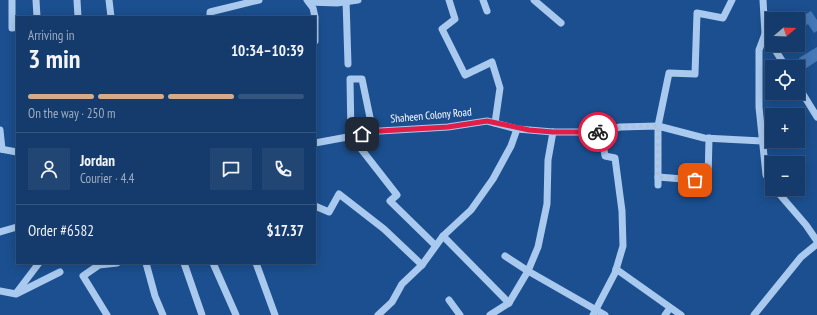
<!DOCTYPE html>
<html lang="en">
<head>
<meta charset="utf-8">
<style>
  :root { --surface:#143b6b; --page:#214673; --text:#f1f3f6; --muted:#9dadc1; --line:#33557e; --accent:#d6ab8b }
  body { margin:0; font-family:"PT Sans Narrow",sans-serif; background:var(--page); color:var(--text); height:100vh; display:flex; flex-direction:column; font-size:15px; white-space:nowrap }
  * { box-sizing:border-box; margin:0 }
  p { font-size:13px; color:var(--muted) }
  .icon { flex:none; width:22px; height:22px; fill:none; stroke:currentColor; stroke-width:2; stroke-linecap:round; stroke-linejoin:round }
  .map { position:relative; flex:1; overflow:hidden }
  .sheet { position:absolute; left:16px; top:16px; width:300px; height:248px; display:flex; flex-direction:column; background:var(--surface); border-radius:0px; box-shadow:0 2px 10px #0003,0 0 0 1px var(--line) }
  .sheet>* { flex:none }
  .needle { width:26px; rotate:71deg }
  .fabs { position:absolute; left:765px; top:12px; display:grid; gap:8px }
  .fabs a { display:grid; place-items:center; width:40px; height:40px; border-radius:0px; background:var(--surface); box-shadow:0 2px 10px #0003,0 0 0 1px var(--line); font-size:20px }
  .pin { position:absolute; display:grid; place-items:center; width:34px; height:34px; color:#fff; margin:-17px; border-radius:8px; box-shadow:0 2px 6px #0006 }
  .courier { position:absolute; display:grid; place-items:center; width:40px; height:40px; margin:-20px; border:3px solid #e11d48; border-radius:50%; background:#fff; color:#222; box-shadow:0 1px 5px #0007 }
  .summary em { font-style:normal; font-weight:700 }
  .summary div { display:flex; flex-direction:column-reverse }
  .summary { display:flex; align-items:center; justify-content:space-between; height:68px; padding:0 12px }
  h1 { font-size:26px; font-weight:700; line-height:30px }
  .bar { display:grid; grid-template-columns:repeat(4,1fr); gap:6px 4px; align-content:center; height:48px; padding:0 12px }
  .bar i { height:5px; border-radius:3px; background:var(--line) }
  .bar .current { background:var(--accent) }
  .bar p { grid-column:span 4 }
  .line { display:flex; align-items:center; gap:10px; padding:0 12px; border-top:1px solid var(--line) }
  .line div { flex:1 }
  .round { display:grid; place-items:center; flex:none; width:42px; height:42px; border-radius:0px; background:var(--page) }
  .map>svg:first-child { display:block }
  .building { fill:#4478b7 }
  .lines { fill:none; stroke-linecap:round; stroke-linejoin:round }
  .minor { stroke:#a9c9ee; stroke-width:7 }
  .done { stroke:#afc1d8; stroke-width:4; stroke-dasharray:0 7.2 }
  .route { stroke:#e11d48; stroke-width:5 }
  .labels { text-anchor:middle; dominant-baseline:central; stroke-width:3.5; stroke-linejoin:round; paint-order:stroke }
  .street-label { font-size:11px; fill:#fff; stroke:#1b4f8f }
</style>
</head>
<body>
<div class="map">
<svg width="817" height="315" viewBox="0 0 817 315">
  <rect width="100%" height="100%" fill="#1b4f8f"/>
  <g class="building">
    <path d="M811 11 817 20V31L814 33 808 24 798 30V19Z"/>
    <path d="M817 47V61L805 69 799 58Z"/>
  </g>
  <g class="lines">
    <g class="minor">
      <path d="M12 0V28L17 27"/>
      <path d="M36 0 37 17"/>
      <path d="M77 0 78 17"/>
      <path d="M109 0 111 17"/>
      <path d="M307 0 313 8 315 17"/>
      <path d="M346 0 348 64"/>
      <path d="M449 0 455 19 442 29 465 75 492 62 500 88 495 123"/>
      <path d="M483 0 487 11"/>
      <path d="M534 0 561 23"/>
      <path d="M763 0 765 34 772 45"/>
      <path d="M309 2 337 3 358 0"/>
      <path d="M210 17V12L259 0"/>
      <path d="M315 19V41"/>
      <path d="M765 34 759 50V107L766 175 772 184"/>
      <path d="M772 45 786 67"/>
      <path d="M798 86 817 117"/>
      <path d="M0 130 2 149"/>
      <path d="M373 132 362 79H350L351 136 397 195 390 201 435 245"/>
      <path d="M315 143 380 131 448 127 487 121 517 129 553 132H601L620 127 658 126 704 138 762 141"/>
      <path d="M0 149 17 152"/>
      <path d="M658 177 708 181 709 138"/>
      <path d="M658 185V126L669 73 695 74 697 13 723 18 732 0"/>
      <path d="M775 189 806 225 817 241"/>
      <path d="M315 206 329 212 339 194 384 229 422 265"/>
      <path d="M0 232 17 227"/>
      <path d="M443 236 509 303"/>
      <path d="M505 256 528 271 605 315"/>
      <path d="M146 263 155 296 163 315"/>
      <path d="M184 263 202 315"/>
      <path d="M213 263 236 315"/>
      <path d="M256 263 275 315"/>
      <path d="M616 269 681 315"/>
      <path d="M0 291 16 294 60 272"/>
      <path d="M17 292 39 263"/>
      <path d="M449 300 460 315"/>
      <path d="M107 315 83 276 99 265 117 263"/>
      <path d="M378 315 392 302 402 284 422 265 443 236 471 210 493 179 511 146 517 129"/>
      <path d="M490 315 509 303 528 271 538 247 547 204 548 160 553 132"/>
      <path d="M593 315 615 273 623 246 622 211 615 158 605 156 601 132"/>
      <path d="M665 315 670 308"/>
      <path d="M754 315 801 257 817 244"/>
    </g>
  </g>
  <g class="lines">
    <path class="done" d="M598 132 620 127 658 126V177L695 180"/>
    <path class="route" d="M362 134 380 131 448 127 487 121 529 130 553 132H598"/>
  </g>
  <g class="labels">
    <g class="street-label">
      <text transform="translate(431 115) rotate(-5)">Shaheen Colony Road</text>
    </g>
  </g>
</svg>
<div class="fabs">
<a><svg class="needle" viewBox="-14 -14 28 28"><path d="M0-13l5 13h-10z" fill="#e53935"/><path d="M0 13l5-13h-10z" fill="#9dadc1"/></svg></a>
<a><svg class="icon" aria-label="locate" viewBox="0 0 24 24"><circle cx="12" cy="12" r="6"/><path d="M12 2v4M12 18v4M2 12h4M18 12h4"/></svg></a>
<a>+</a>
<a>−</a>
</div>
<div class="pin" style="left:695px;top:180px;background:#ea580c"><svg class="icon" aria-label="bag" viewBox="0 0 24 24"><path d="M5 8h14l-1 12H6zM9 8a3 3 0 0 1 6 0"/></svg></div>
<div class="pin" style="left:362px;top:134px;background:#1f2937"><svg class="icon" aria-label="home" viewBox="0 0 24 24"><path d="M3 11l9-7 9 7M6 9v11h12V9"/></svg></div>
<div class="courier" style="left:598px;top:132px"><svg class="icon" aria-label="bike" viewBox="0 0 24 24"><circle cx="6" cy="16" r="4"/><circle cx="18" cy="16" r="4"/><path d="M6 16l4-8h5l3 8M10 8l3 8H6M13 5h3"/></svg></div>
<section class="sheet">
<div class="summary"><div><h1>3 min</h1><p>Arriving in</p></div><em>10:34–10:39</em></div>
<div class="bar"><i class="current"></i><i class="current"></i><i class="current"></i><i></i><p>On the way · 250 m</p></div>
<div class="line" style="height:72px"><a class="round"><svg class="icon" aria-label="person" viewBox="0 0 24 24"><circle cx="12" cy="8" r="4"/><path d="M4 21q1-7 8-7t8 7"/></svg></a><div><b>Jordan</b><p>Courier · 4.4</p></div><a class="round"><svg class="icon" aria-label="chat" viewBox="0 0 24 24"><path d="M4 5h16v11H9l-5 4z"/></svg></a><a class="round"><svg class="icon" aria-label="phone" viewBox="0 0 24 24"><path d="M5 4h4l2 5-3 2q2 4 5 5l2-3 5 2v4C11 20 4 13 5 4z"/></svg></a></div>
<div class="line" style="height:52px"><div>Order #6582</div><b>$17.37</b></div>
</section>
</div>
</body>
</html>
